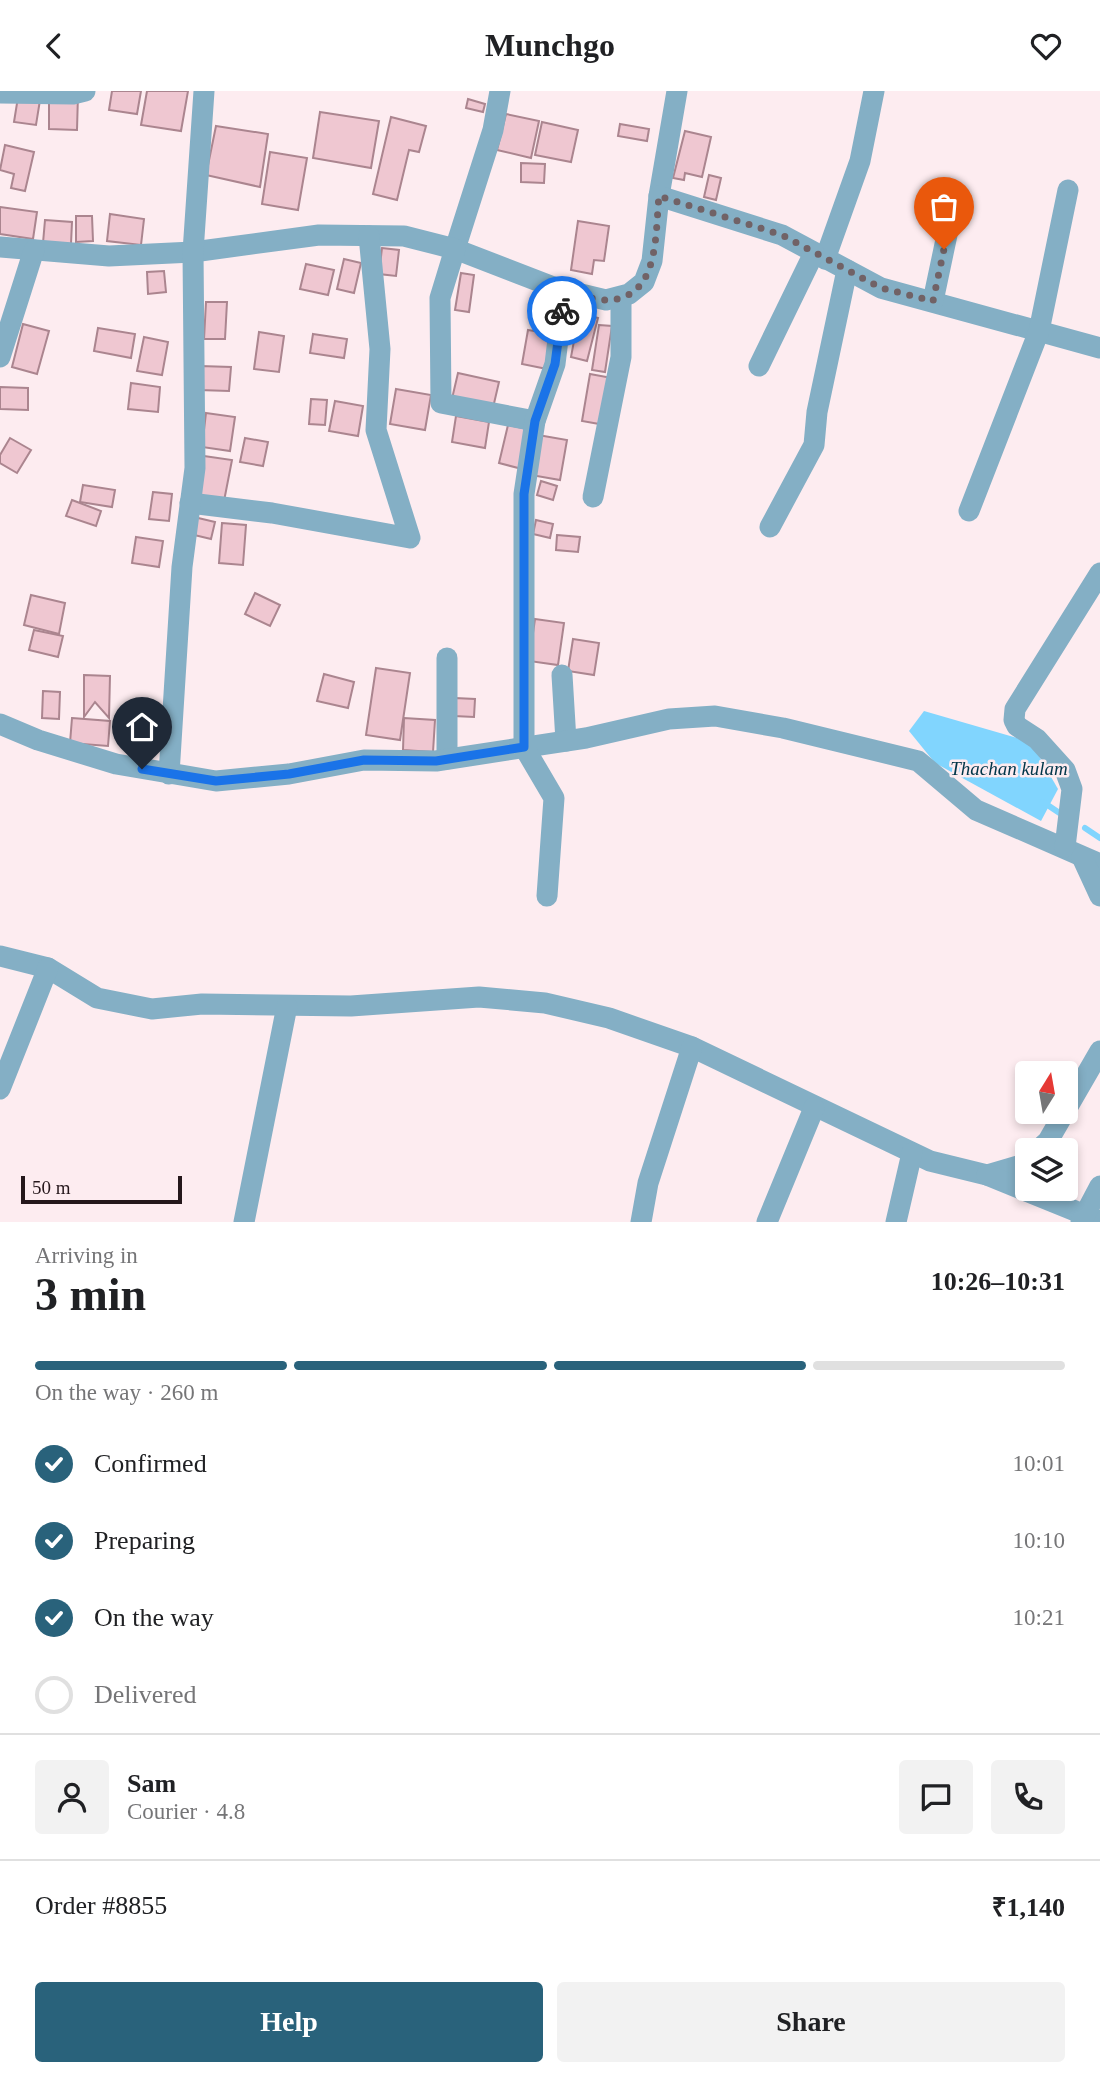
<!DOCTYPE html>
<html lang="en">
<head>
<meta charset="utf-8">
<style>
  :root { --surface:#fff; --page:#f2f2f2; --text:#202124; --muted:#757577; --line:#e0e0e0; --accent:#29627b }
  body { margin:0; font-family:Georgia,serif; background:var(--page); color:var(--text); height:100vh; display:flex; flex-direction:column; font-size:26px; white-space:nowrap }
  * { box-sizing:border-box; margin:0 }
  p { font-size:23px; color:var(--muted) }
  .icon { flex:none; width:38px; height:38px; fill:none; stroke:currentColor; stroke-width:2; stroke-linecap:round; stroke-linejoin:round }
  .map { position:relative; height:1131px; overflow:hidden }
  .drawer { display:flex; flex-direction:column; background:var(--surface); flex:1 }
  .drawer>* { flex:none }
  .needle { width:46px; rotate:11deg }
  .controls { position:absolute; left:1015px; top:970px; display:grid; gap:14px }
  .controls a { display:grid; place-items:center; width:63px; height:63px; border-radius:7px; background:var(--surface); box-shadow:0 4px 10px #0003; font-size:35px }
  .scale { position:absolute; left:21px; bottom:18px; width:161px; box-sizing:border-box; padding-left:7px; border:4px solid #25171b; border-top:0; font-size:19px; line-height:24px; white-space:nowrap; color:#25171b; -webkit-text-stroke:5px #fdecf0; paint-order:stroke }
  .pin { position:absolute; display:grid; place-items:center; width:60px; height:60px; color:#fff; margin:-72px -30px; border-radius:50% 50% 50% 0; rotate:-45deg; box-shadow:0 0 7px #0007 }
  .pin .icon { rotate:45deg }
  .courier { position:absolute; display:grid; place-items:center; width:70px; height:70px; margin:-35px; border:5px solid #1a73e8; border-radius:50%; background:#fff; color:#222; box-shadow:0 2px 9px #0007 }
  .overview em { font-style:normal; font-weight:700 }
  .overview div { display:flex; flex-direction:column-reverse }
  .overview { display:flex; align-items:center; justify-content:space-between; height:119px; padding:0 35px }
  h1 { font-size:46px; font-weight:700; line-height:52px }
  .bar { display:grid; grid-template-columns:repeat(4,1fr); gap:10px 7px; align-content:center; height:84px; padding:0 35px }
  .bar i { height:9px; border-radius:5px; background:var(--line) }
  .bar .selected { background:var(--accent) }
  .bar p { grid-column:span 4 }
  .line { display:flex; align-items:center; gap:18px; padding:0 35px; border-top:2px solid var(--line) }
  .line div { flex:1 }
  .round { display:grid; place-items:center; flex:none; width:74px; height:74px; border-radius:7px; background:var(--page) }
  ol { padding:0 35px; list-style:none }
  li { display:flex; align-items:center; gap:21px; height:77px }
  li p { margin-inline-start:auto }
  li .icon { padding:7px; border-radius:50%; background:var(--accent); color:#fff; stroke-width:4 }
  li:last-child { color:var(--muted) }
  li i { width:38px; height:38px; border:4px solid var(--line); border-radius:50% }
  .cta { display:flex; gap:14px; margin-top:auto; padding:14px 35px }
  .cta a { flex:1; height:80px; border-radius:7px; background:var(--accent); color:#fff; font-size:28px; font-weight:700; line-height:80px; text-align:center }
  .cta a+a { background:var(--page); color:var(--text) }
  header { display:flex; justify-content:space-between; align-items:center; height:91px; padding:0 35px; background:var(--surface); font-size:32px; font-weight:700 }
  .map>svg:first-child { display:block }
  .water { fill:#81d5fe }
  .lines { fill:none; stroke-linecap:round; stroke-linejoin:round }
  .stream { stroke:#81d5fe; stroke-width:6 }
  .building { fill:#efc7d1; stroke:#ab858f; stroke-width:2 }
  .minor { stroke:#84afc5; stroke-width:21 }
  .done { stroke:#716266; stroke-width:7; stroke-dasharray:0 12.6 }
  .route { stroke:#1a73e8; stroke-width:9 }
  .labels { text-anchor:middle; dominant-baseline:central; stroke-width:5; stroke-linejoin:round; paint-order:stroke }
  .water-label { font-size:19px; font-style:italic; fill:#003549; stroke:#fdecf0 }
</style>
</head>
<body>
<header><svg class="icon" aria-label="back" viewBox="0 0 24 24"><path d="M15 5l-7 7 7 7"/></svg>Munchgo<svg class="icon" aria-label="heart" viewBox="0 0 24 24"><path d="M12 20l-8-8c-3-5 5-10 8-4 3-6 11-1 8 4z"/></svg></header>
<div class="map">
<svg width="1100" height="1131" viewBox="0 0 1100 1131">
  <rect width="100%" height="100%" fill="#fdecf0"/>
  <path class="water" d="M924 620 1031 651 1058 698 1041 730 935 672 909 640Z"/>
  <g class="lines">
    <g class="stream">
      <path d="M1043 711 1061 723"/>
      <path d="M1085 737 1100 747"/>
    </g>
  </g>
  <g class="building">
    <path d="M112 0H141L137 23 109 19Z"/>
    <path d="M147 0H188L181 40 141 34Z"/>
    <path d="M49 3H78L77 39 49 38Z"/>
    <path d="M18 6 40 9 36 34 14 31Z"/>
    <path d="M468 8 485 13 483 21 466 17Z"/>
    <path d="M320 21 379 30 371 77 313 67Z"/>
    <path d="M506 23 539 30 531 67 497 59Z"/>
    <path d="M391 26 426 35 419 61 409 59 397 109 373 103Z"/>
    <path d="M542 31 578 39 571 71 535 64Z"/>
    <path d="M620 33 649 38 647 50 618 45Z"/>
    <path d="M216 35 268 43 260 96 206 84Z"/>
    <path d="M685 40 711 46 702 86 685 82 684 89 673 87Z"/>
    <path d="M5 54 34 61 25 100 11 97 14 83 0 79Z"/>
    <path d="M270 61 307 67 298 119 262 113Z"/>
    <path d="M521 72 545 73 544 92 521 91Z"/>
    <path d="M709 84 721 87 716 109 704 106Z"/>
    <path d="M0 116 37 121 33 148 0 143Z"/>
    <path d="M110 123 144 128 141 154 107 150Z"/>
    <path d="M76 125H92L93 150 76 151Z"/>
    <path d="M45 129 72 131 71 153 43 152Z"/>
    <path d="M578 130 609 135 604 170 594 169 592 183 571 179Z"/>
    <path d="M382 157 399 159 396 185 379 183Z"/>
    <path d="M344 168 361 172 354 202 337 198Z"/>
    <path d="M306 173 334 179 328 204 300 198Z"/>
    <path d="M164 180 166 201 148 203 147 181Z"/>
    <path d="M461 182 474 184 469 221 455 219Z"/>
    <path d="M206 211H227L225 248H204Z"/>
    <path d="M567 219 598 227 587 270 571 266 574 250 561 247Z"/>
    <path d="M23 233 49 240 37 283 12 276Z"/>
    <path d="M599 234 612 235 605 281 592 279Z"/>
    <path d="M98 237 135 243 131 267 94 260Z"/>
    <path d="M528 239 553 243 547 278 522 273Z"/>
    <path d="M259 241 284 245 279 281 254 278Z"/>
    <path d="M313 243 347 248 344 267 310 262Z"/>
    <path d="M144 246 168 251 162 284 137 280Z"/>
    <path d="M200 275 231 276 229 300 199 299Z"/>
    <path d="M458 282 499 291 492 321 451 312Z"/>
    <path d="M590 283 612 287 605 334 582 330Z"/>
    <path d="M131 292 160 296 158 321 128 318Z"/>
    <path d="M0 296 28 297V319L0 318Z"/>
    <path d="M396 298 431 304 425 339 390 333Z"/>
    <path d="M311 308 327 309 325 334 309 333Z"/>
    <path d="M335 310 363 315 358 345 329 340Z"/>
    <path d="M206 322 235 326 230 360 202 356Z"/>
    <path d="M456 325 489 331 485 357 452 351Z"/>
    <path d="M508 334 532 339 522 378 499 372Z"/>
    <path d="M538 344 567 349 560 389 531 384Z"/>
    <path d="M10 347 31 359 17 382 0 372V364Z"/>
    <path d="M245 347 268 351 263 375 240 371Z"/>
    <path d="M204 365 232 369 224 410 197 405Z"/>
    <path d="M541 390 557 395 553 409 537 404Z"/>
    <path d="M83 394 115 399 112 416 80 411Z"/>
    <path d="M153 401 172 403 169 430 149 428Z"/>
    <path d="M72 409 101 420 96 435 66 425Z"/>
    <path d="M194 426 215 431 211 448 190 443Z"/>
    <path d="M536 429 553 433 550 447 533 443Z"/>
    <path d="M222 432 246 434 243 474 219 472Z"/>
    <path d="M557 444 580 446 578 461 556 459Z"/>
    <path d="M136 446 163 450 159 476 132 472Z"/>
    <path d="M255 502 280 514 270 535 245 523Z"/>
    <path d="M31 504 65 512 59 543 24 534Z"/>
    <path d="M535 528 564 532 558 574 529 570Z"/>
    <path d="M34 539 63 545 58 566 29 559Z"/>
    <path d="M573 548 599 552 594 584 568 580Z"/>
    <path d="M376 577 410 582 400 649 366 644Z"/>
    <path d="M324 583 354 591 348 617 317 610Z"/>
    <path d="M84 584 110 585 109 627 95 611 84 626Z"/>
    <path d="M43 600 60 601 59 628 42 627Z"/>
    <path d="M455 607 475 608 474 626 454 625Z"/>
    <path d="M72 627 110 630 108 655 70 652Z"/>
    <path d="M404 627 435 629 433 661 403 659Z"/>
  </g>
  <g class="lines">
    <g class="minor">
      <path d="M500 0 493 39 455 158 556 197 606 209 629 203 644 191 652 170 659 105 677 0"/>
      <path d="M0 2 73 3 85 0"/>
      <path d="M659 105 782 144 881 197 1100 257"/>
      <path d="M0 156 109 165 193 161 319 144 404 145 455 158 440 207 441 312 535 330"/>
      <path d="M825 168 860 70 874 0"/>
      <path d="M933 210 955 106"/>
      <path d="M0 266 34 159"/>
      <path d="M759 275 814 162"/>
      <path d="M593 406 621 266V206"/>
      <path d="M190 412 272 422 410 447 376 339 380 258 369 145"/>
      <path d="M969 420 1039 240 1068 99"/>
      <path d="M770 436 814 354 817 321 847 179"/>
      <path d="M447 567V668"/>
      <path d="M562 584 566 650"/>
      <path d="M0 633 38 649 116 673 216 690 289 683 364 669 436 670 586 647 669 628 715 625 783 637 918 670 976 719 1100 773"/>
      <path d="M169 683 182 476 195 377 193 161 204 0"/>
      <path d="M1065 756 1072 698 1065 679 1037 648 1017 635 1014 629 1015 618 1100 482"/>
      <path d="M1082 766 1100 805"/>
      <path d="M547 805 554 707 524 656V403L535 330 555 273 564 199"/>
      <path d="M0 865 48 877 97 907 152 918 202 913 351 915 479 906 545 912 609 927 692 956 930 1070 987 1084 1021 1074 1027 1068"/>
      <path d="M0 998 48 877"/>
      <path d="M1038 1059 1048 1050 1100 960"/>
      <path d="M987 1084 1100 1130"/>
      <path d="M244 1131 287 915"/>
      <path d="M641 1131 648 1092 692 956"/>
      <path d="M767 1131 814 1017"/>
      <path d="M896 1131 912 1062"/>
      <path d="M1081 1131 1100 1095"/>
    </g>
  </g>
  <g class="lines">
    <path class="done" d="M562 220 564 199C577 202 594 210 607 209 660 208 655 143 659 105L782 144 881 197 933 210 944 158"/>
    <path class="route" d="M142 678 216 690 289 683 364 669 436 670 524 656V403L535 330 555 273 562 220"/>
  </g>
  <g class="labels">
    <g class="water-label">
      <text x="1009" y="677">Thachan kulam</text>
    </g>
  </g>
</svg>
<div class="controls">
<a><svg class="needle" viewBox="-14 -14 28 28"><path d="M0-13l5 13h-10z" fill="#e53935"/><path d="M0 13l5-13h-10z" fill="#757577"/></svg></a>
<a><svg class="icon" aria-label="layers" viewBox="0 0 24 24"><path d="M12 4l9 5-9 5-9-5zM3 14l9 5 9-5"/></svg></a>
</div>
<div class="scale">50 m</div>
<div class="pin" style="left:944px;top:158px;background:#ea580c"><svg class="icon" aria-label="bag" viewBox="0 0 24 24"><path d="M5 8h14l-1 12H6zM9 8a3 3 0 0 1 6 0"/></svg></div>
<div class="pin" style="left:142px;top:678px;background:#1f2937"><svg class="icon" aria-label="home" viewBox="0 0 24 24"><path d="M3 11l9-7 9 7M6 9v11h12V9"/></svg></div>
<div class="courier" style="left:562px;top:220px"><svg class="icon" aria-label="bike" viewBox="0 0 24 24"><circle cx="6" cy="16" r="4"/><circle cx="18" cy="16" r="4"/><path d="M6 16l4-8h5l3 8M10 8l3 8H6M13 5h3"/></svg></div>
</div>
<section class="drawer">
<div class="overview"><div><h1>3 min</h1><p>Arriving in</p></div><em>10:26–10:31</em></div>
<div class="bar"><i class="selected"></i><i class="selected"></i><i class="selected"></i><i></i><p>On the way · 260 m</p></div>
<ol>
<li><svg class="icon" aria-label="check" viewBox="0 0 24 24"><path d="M5 12l5 5 9-10"/></svg>Confirmed<p>10:01</p></li>
<li><svg class="icon" aria-label="check" viewBox="0 0 24 24"><path d="M5 12l5 5 9-10"/></svg>Preparing<p>10:10</p></li>
<li><svg class="icon" aria-label="check" viewBox="0 0 24 24"><path d="M5 12l5 5 9-10"/></svg>On the way<p>10:21</p></li>
<li><i></i>Delivered</li>
</ol>
<div class="line" style="height:126px"><a class="round"><svg class="icon" aria-label="person" viewBox="0 0 24 24"><circle cx="12" cy="8" r="4"/><path d="M4 21q1-7 8-7t8 7"/></svg></a><div><b>Sam</b><p>Courier · 4.8</p></div><a class="round"><svg class="icon" aria-label="chat" viewBox="0 0 24 24"><path d="M4 5h16v11H9l-5 4z"/></svg></a><a class="round"><svg class="icon" aria-label="phone" viewBox="0 0 24 24"><path d="M5 4h4l2 5-3 2q2 4 5 5l2-3 5 2v4C11 20 4 13 5 4z"/></svg></a></div>
<div class="line" style="height:91px"><div>Order #8855</div><b>₹1,140</b></div>
<div class="cta"><a>Help</a><a>Share</a></div>
</section>
</body>
</html>
